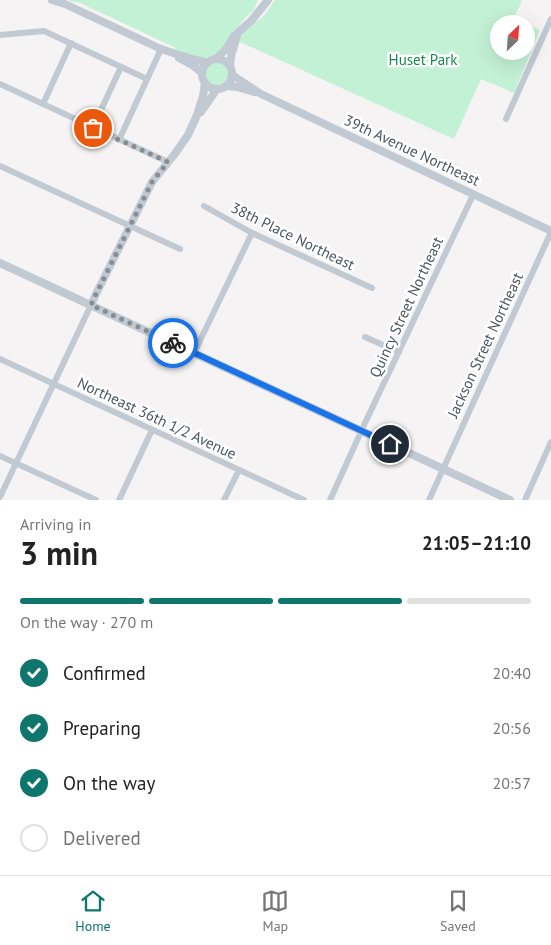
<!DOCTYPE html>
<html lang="en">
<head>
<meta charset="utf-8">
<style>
  :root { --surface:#fff; --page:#f2f2f2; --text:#222; --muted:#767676; --line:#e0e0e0; --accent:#0f766e }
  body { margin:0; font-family:"PT Sans",sans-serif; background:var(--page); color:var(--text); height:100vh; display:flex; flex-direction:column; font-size:19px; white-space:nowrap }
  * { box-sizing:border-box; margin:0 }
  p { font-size:16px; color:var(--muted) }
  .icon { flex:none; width:28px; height:28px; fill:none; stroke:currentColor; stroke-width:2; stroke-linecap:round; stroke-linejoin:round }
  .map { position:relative; height:500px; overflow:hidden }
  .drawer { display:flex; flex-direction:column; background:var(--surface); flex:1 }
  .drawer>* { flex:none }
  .needle { width:32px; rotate:25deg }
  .fabs { position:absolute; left:490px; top:15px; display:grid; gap:10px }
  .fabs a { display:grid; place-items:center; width:45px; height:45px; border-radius:50%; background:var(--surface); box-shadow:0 5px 20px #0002; font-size:25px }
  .pin { position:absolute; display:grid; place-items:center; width:42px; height:42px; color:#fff; margin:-21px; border:2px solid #fff; border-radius:50%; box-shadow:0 1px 5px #0007 }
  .courier { position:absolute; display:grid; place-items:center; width:50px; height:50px; margin:-25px; border:4px solid #1a73e8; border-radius:50%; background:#fff; color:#222; box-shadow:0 1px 6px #0007 }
  .overview em { font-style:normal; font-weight:800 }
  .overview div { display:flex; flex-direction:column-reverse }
  .overview { display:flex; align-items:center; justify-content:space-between; height:85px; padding:0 20px }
  h1 { font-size:32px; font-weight:800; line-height:38px }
  .bar { display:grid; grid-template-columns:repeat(4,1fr); gap:8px 5px; align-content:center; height:60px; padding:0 20px }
  .bar i { height:6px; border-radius:4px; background:var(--line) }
  .bar .active { background:var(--accent) }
  .bar p { grid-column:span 4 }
  ol { padding:0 20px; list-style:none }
  li { display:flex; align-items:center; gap:15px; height:55px }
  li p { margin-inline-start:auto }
  li .icon { padding:5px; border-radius:50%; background:var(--accent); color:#fff; stroke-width:4 }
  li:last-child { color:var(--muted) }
  li i { width:28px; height:28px; border:2px solid var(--line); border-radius:50% }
  .tab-bar { display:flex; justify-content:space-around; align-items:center; height:70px; border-top:1px solid var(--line); background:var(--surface); font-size:14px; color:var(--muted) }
  .tab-bar a { display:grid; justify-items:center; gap:2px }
  .tab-bar .active { color:var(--accent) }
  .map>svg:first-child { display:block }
  .green { fill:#c3f1d5; fill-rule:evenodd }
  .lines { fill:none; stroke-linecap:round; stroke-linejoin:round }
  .minor { stroke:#c1cad2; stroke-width:6 }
  .tertiary { stroke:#c1cad2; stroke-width:8 }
  .done { stroke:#868d94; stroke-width:5; stroke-dasharray:0 9 }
  .route { stroke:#1a73e8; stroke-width:6 }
  .labels { text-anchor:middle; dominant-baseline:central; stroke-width:5; stroke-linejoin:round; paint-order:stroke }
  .park-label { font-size:15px; fill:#17864f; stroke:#fff }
  .street-label { font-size:15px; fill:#4a5661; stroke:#fff }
</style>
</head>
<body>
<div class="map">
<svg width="551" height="500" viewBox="0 0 551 500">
  <rect width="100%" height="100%" fill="#f5f3f3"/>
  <g class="green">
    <path d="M68 0H258L253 11 245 18 233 33 223 49 216 56 198 58 177 50 174 47 78 2H72Z"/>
    <path d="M275 0H522L514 18 540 30 514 93 481 79 454 139 238 41 244 31 264 16ZM499 24H526V51H499Z"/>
    <circle cx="218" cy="74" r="13"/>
  </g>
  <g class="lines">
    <g class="minor">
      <path d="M0 35 44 31 147 79"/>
      <path d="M0 84 168 162"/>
      <path d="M43 104 71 43"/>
      <path d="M506 119 551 19"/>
      <path d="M93 127 121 67"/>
      <path d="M119 140 161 49"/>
      <path d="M0 166 180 249"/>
      <path d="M204 206 252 233 372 288"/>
      <path d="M365 337 399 352"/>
      <path d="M194 353 252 233"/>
      <path d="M0 359 304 500"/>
      <path d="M0 456 96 500"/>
      <path d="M0 497 91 305"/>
      <path d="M119 500 152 430"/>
      <path d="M224 500 239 470"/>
      <path d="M330 500 365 423 473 195"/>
      <path d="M429 500 551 232"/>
      <path d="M525 500 551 442"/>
    </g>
    <g class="tertiary">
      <path d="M52 0 65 4 161 49 195 60 207 62"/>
      <path d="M179 58 192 65 202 73"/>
      <path d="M217 58 226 49 234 36 252 20 268 0"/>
      <circle cx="217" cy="74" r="15"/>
      <path d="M230 66 231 56 237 36"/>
      <path d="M233 75 238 79 261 94 551 231"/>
      <path d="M227 86 237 87 254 92"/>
      <path d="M201 112 217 89"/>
      <path d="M0 263 510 500"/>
      <path d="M91 305 95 296 152 182 174 155 188 135 197 115 203 96 205 83"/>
    </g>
  </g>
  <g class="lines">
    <path class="done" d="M93 128 168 162 152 182 95 296 91 305 173 343"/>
    <path class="route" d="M173 343 390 444"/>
  </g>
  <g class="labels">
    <g class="park-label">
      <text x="423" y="59">Huset Park</text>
    </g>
    <g class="street-label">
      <text transform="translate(412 150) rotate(25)">39th Avenue Northeast</text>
      <text transform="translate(293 236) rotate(26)">38th Place Northeast</text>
      <text transform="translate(406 307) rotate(-65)">Quincy Street Northeast</text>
      <text transform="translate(485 345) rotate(-65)">Jackson Street Northeast</text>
      <text transform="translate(157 418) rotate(25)">Northeast 36th 1/2 Avenue</text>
    </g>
  </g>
</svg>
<div class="fabs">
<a><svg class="needle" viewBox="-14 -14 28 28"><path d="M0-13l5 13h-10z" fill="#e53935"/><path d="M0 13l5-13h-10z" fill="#767676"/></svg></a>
</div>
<div class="pin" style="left:93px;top:128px;background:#ea580c"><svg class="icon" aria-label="bag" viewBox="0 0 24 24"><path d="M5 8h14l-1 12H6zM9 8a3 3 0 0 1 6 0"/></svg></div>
<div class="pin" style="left:390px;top:444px;background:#1f2937"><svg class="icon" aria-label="home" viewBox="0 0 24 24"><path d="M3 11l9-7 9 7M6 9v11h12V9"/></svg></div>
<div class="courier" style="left:173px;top:343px"><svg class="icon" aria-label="bike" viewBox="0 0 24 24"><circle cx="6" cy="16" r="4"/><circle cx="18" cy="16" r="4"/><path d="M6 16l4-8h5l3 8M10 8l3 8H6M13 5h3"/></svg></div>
</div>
<section class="drawer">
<div class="overview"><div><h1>3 min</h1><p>Arriving in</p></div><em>21:05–21:10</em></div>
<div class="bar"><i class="active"></i><i class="active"></i><i class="active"></i><i></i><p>On the way · 270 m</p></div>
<ol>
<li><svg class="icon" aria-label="check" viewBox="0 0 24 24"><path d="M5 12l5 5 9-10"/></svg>Confirmed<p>20:40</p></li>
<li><svg class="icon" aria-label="check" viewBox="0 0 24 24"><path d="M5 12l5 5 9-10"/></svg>Preparing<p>20:56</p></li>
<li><svg class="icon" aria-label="check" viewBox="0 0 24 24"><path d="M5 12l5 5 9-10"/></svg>On the way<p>20:57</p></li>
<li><i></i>Delivered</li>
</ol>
</section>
<nav class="tab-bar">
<a class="active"><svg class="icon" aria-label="home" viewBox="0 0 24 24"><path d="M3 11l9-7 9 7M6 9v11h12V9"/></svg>Home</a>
<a><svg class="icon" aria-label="map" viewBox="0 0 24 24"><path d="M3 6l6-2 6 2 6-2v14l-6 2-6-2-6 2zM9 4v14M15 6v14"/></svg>Map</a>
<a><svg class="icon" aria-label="saved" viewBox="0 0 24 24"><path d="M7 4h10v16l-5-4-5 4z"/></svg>Saved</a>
</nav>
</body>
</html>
